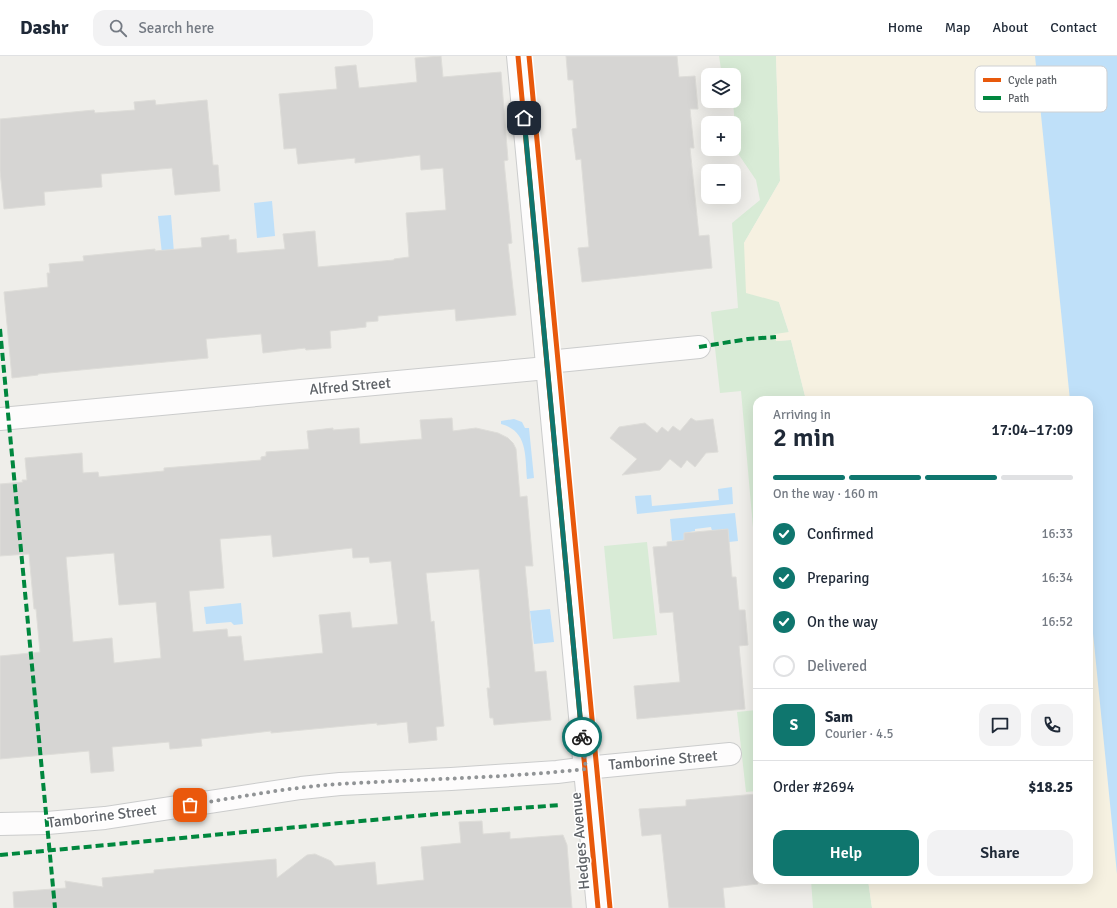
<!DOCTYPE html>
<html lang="en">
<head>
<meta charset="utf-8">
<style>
  :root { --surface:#fff; --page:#f2f2f3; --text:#1f2937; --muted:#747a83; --line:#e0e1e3; --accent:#0f766e }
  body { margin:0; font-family:Signika,sans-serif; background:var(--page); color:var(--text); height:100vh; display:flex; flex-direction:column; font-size:15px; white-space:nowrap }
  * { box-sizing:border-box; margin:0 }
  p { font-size:13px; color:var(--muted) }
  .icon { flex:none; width:22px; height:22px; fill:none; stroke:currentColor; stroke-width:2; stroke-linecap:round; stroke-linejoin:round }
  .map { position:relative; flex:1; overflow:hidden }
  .side { position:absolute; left:753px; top:340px; width:340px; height:488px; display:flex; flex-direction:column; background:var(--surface); border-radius:12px; box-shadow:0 4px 16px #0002 }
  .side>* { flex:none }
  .buttons { position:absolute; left:701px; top:12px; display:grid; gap:8px }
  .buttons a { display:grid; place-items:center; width:40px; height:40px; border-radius:8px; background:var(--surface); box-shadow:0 4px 16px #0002; font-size:20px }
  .pin { position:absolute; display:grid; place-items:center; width:34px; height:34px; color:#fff; margin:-17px; border-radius:8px; box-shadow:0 2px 6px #0006 }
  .courier { position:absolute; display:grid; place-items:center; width:40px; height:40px; margin:-20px; border:3px solid #0f766e; border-radius:50%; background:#fff; color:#222; box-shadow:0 1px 5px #0007 }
  .headline em { font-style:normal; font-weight:600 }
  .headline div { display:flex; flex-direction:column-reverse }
  .headline { display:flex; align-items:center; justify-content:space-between; height:68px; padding:0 20px }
  h1 { font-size:26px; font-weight:600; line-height:30px }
  .bar { display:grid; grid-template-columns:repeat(4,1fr); gap:6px 4px; align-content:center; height:48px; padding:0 20px }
  .bar i { height:5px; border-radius:3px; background:var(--line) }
  .bar .selected { background:var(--accent) }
  .bar p { grid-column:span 4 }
  .line { display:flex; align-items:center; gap:10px; padding:0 20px; border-top:1px solid var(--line) }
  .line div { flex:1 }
  .round { display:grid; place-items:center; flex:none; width:42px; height:42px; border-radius:12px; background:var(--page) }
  ol { padding:0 20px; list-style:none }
  li { display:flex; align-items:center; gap:12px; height:44px }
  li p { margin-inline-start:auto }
  li .icon { padding:4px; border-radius:50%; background:var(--accent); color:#fff; stroke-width:4 }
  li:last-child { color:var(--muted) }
  li i { width:22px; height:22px; border:2px solid var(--line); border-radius:50% }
  .action { display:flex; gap:8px; margin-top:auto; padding:8px 20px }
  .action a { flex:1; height:46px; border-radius:12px; background:var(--accent); color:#fff; font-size:16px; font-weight:600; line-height:46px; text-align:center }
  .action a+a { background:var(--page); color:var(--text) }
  header { display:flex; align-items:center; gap:24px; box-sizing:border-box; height:56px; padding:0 20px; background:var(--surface); border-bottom:1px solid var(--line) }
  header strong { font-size:19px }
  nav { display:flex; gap:22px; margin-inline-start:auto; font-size:14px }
  .search { width:280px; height:36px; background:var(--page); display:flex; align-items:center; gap:10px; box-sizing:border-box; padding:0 14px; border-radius:12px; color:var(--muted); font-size:15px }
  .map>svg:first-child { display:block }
  .green { fill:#d8ebd6 }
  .sand { fill:#f6f1e1 }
  .water { fill:#bfe0f9 }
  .building { fill:#d6d5d3; stroke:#deddd9; fill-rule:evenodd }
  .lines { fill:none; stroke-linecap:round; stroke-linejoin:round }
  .minor-casing { stroke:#cbcccc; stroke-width:24 }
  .minor { stroke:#fdfcfc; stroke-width:22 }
  .quiet { stroke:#00873e; stroke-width:4; stroke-dasharray:8 4; stroke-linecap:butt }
  .cycleway-casing { stroke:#fff; stroke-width:8 }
  .cycleway { stroke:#e8590c; stroke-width:5 }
  .done { stroke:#919496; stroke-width:4; stroke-dasharray:0 7.2 }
  .route { stroke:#0f766e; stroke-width:5 }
  .labels { text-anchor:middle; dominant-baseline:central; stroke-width:3; stroke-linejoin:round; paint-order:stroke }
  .street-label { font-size:15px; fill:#5f6368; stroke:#fff }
  .key { fill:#fff; stroke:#cfd0d2; stroke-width:1 }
  .key-label { font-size:11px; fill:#5f6368 }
</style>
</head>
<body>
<header>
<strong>Dashr</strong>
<div class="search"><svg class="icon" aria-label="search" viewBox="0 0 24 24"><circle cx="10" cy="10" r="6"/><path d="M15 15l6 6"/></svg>Search here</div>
<nav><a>Home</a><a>Map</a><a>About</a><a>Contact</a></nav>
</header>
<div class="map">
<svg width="1117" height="852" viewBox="0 0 1117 852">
  <rect width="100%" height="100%" fill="#efeeea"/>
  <g class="green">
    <path d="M719 0H776L780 125 744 187 779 246 789 277 777 285 791 284 806 344H757V517L741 335 720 337 711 256 738 252 732 167 760 144 756 124 737 96 733 45H734V19H730L729 13H721Z"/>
    <path d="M647 486 657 579 613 583 604 490Z"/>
    <path d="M757 654V735L746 736 737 656Z"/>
    <path d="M811 824H868L872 852H813Z"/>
  </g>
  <path class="sand" d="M776 0H1100L1117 161V852H872L868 824H1089V344H806L791 284 776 285 775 278 789 276 779 246 746 237 744 187 780 125Z"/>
  <g class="water">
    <path d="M1035 0H1117V818L1089 537V344H1070Z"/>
    <path d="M272 145 275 180 257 182 254 147Z"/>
    <path d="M171 159 174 197 162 198 158 160Z"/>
    <path d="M514 363 522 366 525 372H529L534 422 527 423C525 400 528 375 501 368V365Z"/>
    <path d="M732 431 733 448 637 458 635 440 651 439 652 450 719 444 718 433Z"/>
    <path d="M735 457 738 485 729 486 712 475 711 471 695 473V475L684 477V484L672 485 670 463Z"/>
    <path d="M241 547 243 568 234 569 231 566 206 568 204 551Z"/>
    <path d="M550 553 554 586 534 588 530 555Z"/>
  </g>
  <g class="building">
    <path d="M441 0 443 21 501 16 508 104 504 105 512 187 508 188 516 259 456 265 455 253 378 260V265L366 266V271L330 275 331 292 306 294 305 292 263 297 261 278 206 283 208 302 38 318V319L12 322 4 236 48 231 47 217H50L49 208 84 205 83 200 155 193V195L202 191 201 182 229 179V184L236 183 237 197 285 193 283 178 315 175 318 211 394 204V203L409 201 406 157 446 154 443 112 421 114 420 99 355 107V102L298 108 296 92 284 93 279 38 337 33 335 11 356 9 359 32 417 26 415 2Z"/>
    <path d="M566 0H677L679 21 695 20 698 53H690L694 92H690L699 180 709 179 712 212 582 226 578 192 589 191 581 103 576 104 572 73 577 72 573 24H568Z"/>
    <path d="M155 44 156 49 207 44 213 109H218L220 135 175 139 172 112 101 118 102 131 44 136 45 149 4 153 0 115V63L94 54 95 57 135 54 134 46Z"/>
    <path d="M452 362 453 375 476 372 498 377 508 382 513 387 516 393 520 441 527 440 533 510H525L535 616 546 615 551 664 494 669 493 662H490L487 632H490L479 513 426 517 431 566 434 565 444 670 436 671 437 684 409 687 407 666 377 669V667L271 677V675L201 683 202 690 170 693 169 686 112 691 114 715 91 717 89 695 0 703V600L40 596 36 553H34L29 498 0 500V428L23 426 22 424H27L25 402 82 397 83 417 98 416 99 421 164 415V412L261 404V401L266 400V396L309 393 307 375 333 372V374L359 372 360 388 422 383 420 364ZM271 479 273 501 352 492 353 502 369 501 370 507 391 505 398 568 352 572 350 556 319 559 323 597 244 605 241 580 228 581 227 573 193 576 189 535 224 532 220 483ZM114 497 119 549 156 546 161 602 114 607 112 582 73 586 66 501Z"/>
    <path d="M691 362 696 365 713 363 718 396 706 397 695 411 687 404 681 412 670 403 660 414 622 419 637 403 610 382 619 371 645 367 657 377 662 371 668 376 673 370 680 375Z"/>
    <path d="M728 473 732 521H736L739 554H745L748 589 739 590 745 653 637 663 634 630 680 626 673 556 660 557 653 491 667 490V486L684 484V477Z"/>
    <path d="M757 738V824L758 828 723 832 725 852H669L661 778 642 780 639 753 686 750V744Z"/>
    <path d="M482 765 483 778 510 776V783L563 779 567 789 572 852H14L13 836 66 832 65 825 103 831 102 822 154 817V814L276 803 277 822 307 799 315 798 331 805 335 810 375 806 377 829 424 824 421 791 461 787 459 766Z"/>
  </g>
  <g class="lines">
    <defs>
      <g id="minor">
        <path d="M518 0 598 852"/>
        <path d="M0 363 547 312 558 305 699 291"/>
        <path d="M0 768 47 767 105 762 301 732 340 728 451 723 557 716 596 711 730 698"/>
      </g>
    </defs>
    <use href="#minor" class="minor-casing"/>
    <use href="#minor" class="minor"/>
    <g class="quiet">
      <path d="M0 273 55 852"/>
      <path d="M699 291 748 283 776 281"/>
      <path d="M756 692H757"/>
      <path d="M0 799 426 759 561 749"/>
    </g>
    <defs>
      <g id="cycleway">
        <path d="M518 0 598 852"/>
        <path d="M529 0 610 852"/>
      </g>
    </defs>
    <use href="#cycleway" class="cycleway-casing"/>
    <use href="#cycleway" class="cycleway"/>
  </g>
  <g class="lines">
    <path class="done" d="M190 749C240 741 290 731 340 728 422 723 504 722 586 713L582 681"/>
    <path class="route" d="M524 62 582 681"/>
  </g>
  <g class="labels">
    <g class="street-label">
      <text transform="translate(350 330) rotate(-5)">Alfred Street</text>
      <text transform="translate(663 704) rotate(-5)">Tamborine Street</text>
      <text transform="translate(102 760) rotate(-7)">Tamborine Street</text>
      <text transform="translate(580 785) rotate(-95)">Hedges Avenue</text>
    </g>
  </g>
  <rect x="975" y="10" width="132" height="46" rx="6" class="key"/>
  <rect x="983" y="22" width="18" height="4" fill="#e8590c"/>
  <rect x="983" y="40" width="18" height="4" fill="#00873e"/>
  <g class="key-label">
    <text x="1008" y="28">Cycle path</text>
    <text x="1008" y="46">Path</text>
  </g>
</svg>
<div class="buttons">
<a><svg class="icon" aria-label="layers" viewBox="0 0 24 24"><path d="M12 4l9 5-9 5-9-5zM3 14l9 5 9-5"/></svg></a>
<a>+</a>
<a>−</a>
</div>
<div class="pin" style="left:190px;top:749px;background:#ea580c"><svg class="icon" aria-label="bag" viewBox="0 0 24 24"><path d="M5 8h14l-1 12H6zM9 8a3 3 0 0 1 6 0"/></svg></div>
<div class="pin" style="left:524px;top:62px;background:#1f2937"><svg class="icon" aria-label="home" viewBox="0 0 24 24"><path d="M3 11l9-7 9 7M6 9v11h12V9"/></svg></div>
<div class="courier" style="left:582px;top:681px"><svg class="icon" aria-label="bike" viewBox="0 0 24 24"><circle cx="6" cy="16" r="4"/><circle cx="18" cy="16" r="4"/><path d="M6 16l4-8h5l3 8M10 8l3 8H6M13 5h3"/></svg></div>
<section class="side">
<div class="headline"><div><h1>2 min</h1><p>Arriving in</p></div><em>17:04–17:09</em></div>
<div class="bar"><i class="selected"></i><i class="selected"></i><i class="selected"></i><i></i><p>On the way · 160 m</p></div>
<ol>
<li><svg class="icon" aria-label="check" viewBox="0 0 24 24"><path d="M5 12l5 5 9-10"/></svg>Confirmed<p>16:33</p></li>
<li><svg class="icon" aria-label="check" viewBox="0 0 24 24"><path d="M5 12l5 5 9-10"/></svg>Preparing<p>16:34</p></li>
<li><svg class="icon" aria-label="check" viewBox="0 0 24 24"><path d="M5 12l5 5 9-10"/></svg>On the way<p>16:52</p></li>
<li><i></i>Delivered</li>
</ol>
<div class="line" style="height:72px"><b class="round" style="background:var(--accent);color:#fff">S</b><div><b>Sam</b><p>Courier · 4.5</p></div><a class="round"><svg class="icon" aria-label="chat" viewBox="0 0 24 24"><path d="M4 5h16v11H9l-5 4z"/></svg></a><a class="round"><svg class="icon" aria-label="phone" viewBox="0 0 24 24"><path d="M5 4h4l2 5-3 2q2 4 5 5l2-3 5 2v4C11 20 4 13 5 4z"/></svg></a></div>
<div class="line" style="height:52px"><div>Order #2694</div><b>$18.25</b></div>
<div class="action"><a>Help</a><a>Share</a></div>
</section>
</div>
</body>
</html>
